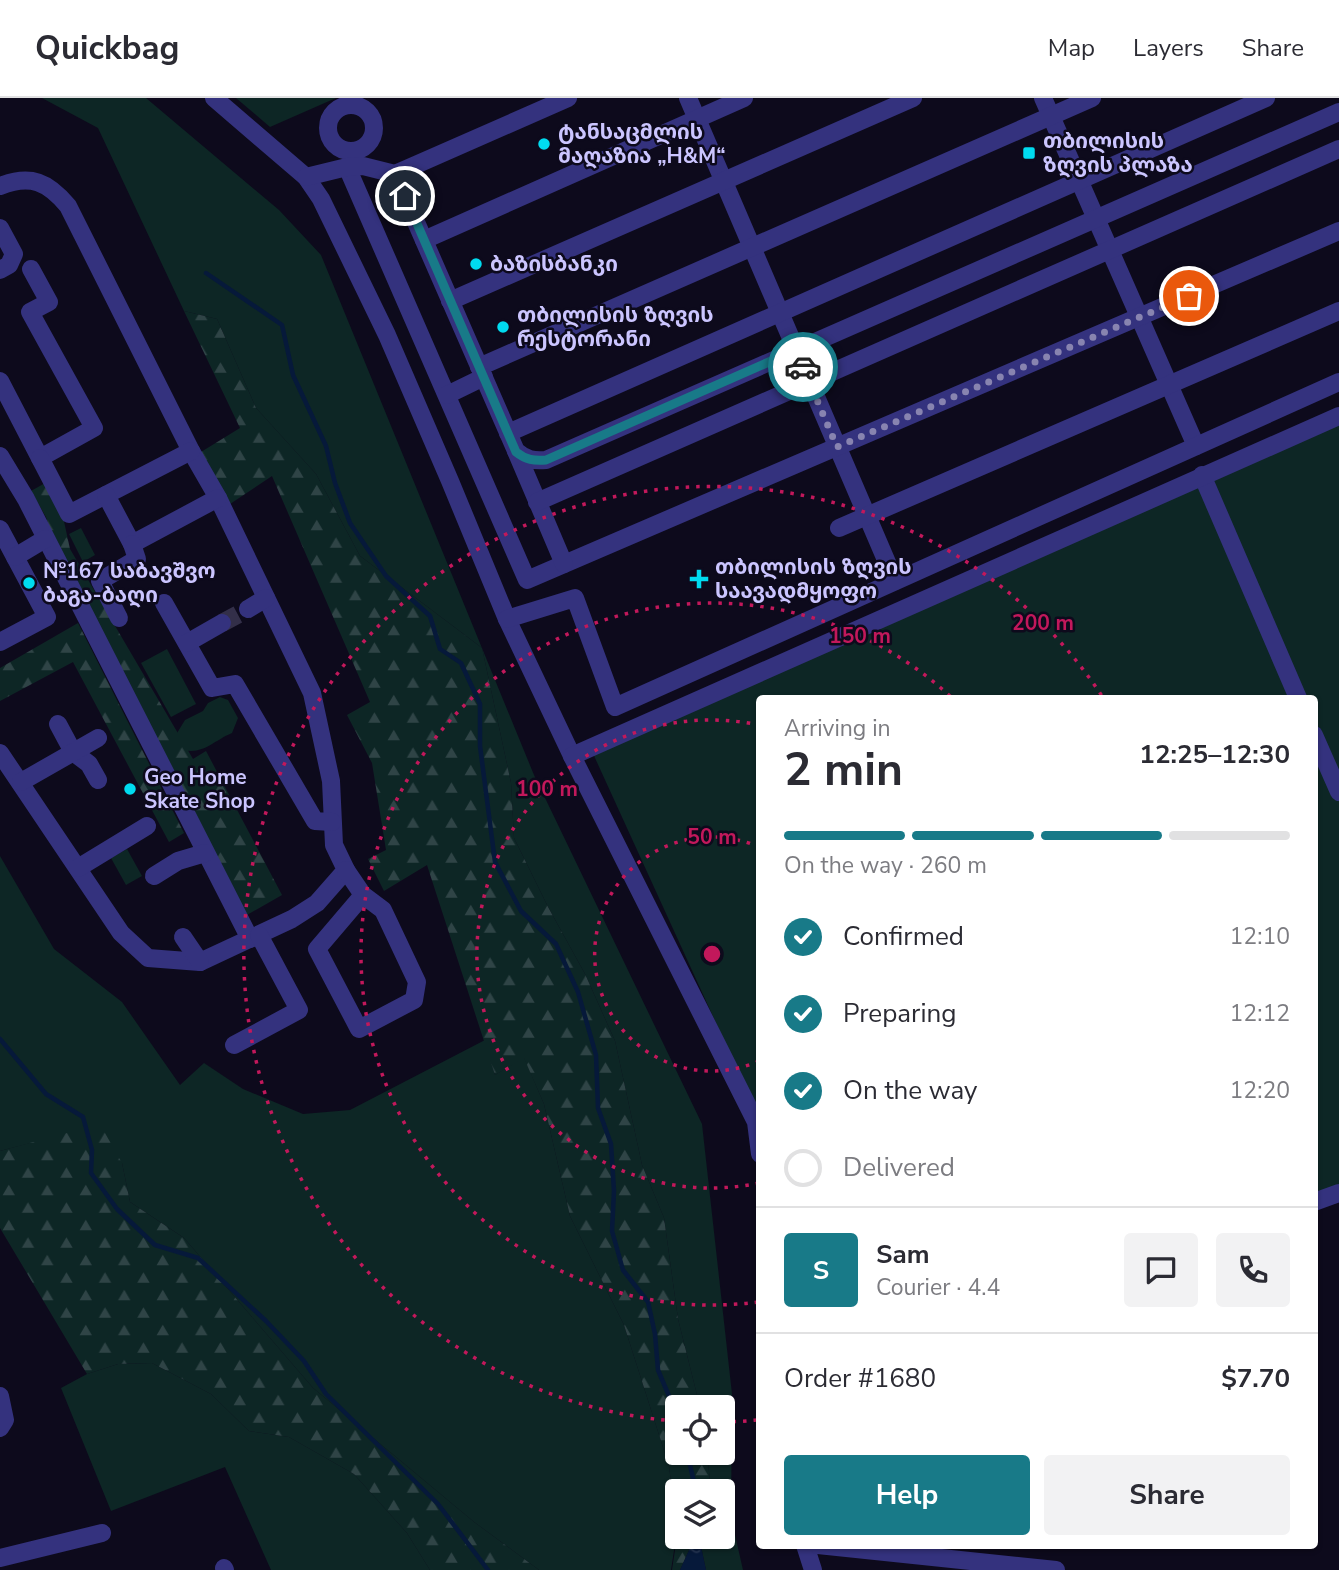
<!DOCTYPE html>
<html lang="en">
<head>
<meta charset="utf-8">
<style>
  :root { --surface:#fff; --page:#f2f2f3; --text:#2b2b33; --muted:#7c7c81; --line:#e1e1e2; --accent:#187a88 }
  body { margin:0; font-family:"Nunito Sans","Noto Sans Georgian",sans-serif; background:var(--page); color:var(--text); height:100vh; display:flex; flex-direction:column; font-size:26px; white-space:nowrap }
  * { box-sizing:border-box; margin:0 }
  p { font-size:23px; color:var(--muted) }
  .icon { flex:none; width:38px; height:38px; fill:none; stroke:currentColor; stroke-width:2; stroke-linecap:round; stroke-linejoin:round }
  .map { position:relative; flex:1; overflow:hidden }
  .panel { position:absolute; left:756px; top:597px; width:562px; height:854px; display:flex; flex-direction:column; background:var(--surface); border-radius:7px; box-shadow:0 2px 5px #0004 }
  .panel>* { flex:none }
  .fabs { position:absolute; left:665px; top:1297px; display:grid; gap:14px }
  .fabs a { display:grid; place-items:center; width:70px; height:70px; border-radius:7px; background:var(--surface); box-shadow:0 2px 5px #0004; font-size:35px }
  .pin { position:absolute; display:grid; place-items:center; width:60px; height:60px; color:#fff; margin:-30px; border:4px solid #fff; border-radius:50%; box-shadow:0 2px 7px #0007 }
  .courier { position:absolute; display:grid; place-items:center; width:70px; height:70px; margin:-35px; border:5px solid #187a88; border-radius:50%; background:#fff; color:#222; box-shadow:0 2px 9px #0007 }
  .headline em { font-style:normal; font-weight:700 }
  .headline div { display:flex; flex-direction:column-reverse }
  .headline { display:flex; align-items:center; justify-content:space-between; height:119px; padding:0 28px }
  h1 { font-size:46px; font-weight:700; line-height:52px }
  .bar { display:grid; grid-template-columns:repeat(4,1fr); gap:10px 7px; align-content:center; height:84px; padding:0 28px }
  .bar i { height:9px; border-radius:5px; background:var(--line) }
  .bar .on { background:var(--accent) }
  .bar p { grid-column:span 4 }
  .line { display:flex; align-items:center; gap:18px; padding:0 28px; border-top:2px solid var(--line) }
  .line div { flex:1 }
  .round { display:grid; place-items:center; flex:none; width:74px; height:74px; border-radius:7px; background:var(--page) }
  ol { padding:0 28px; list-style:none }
  li { display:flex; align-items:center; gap:21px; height:77px }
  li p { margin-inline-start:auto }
  li .icon { padding:7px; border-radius:50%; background:var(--accent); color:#fff; stroke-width:4 }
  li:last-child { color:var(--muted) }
  li i { width:38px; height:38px; border:4px solid var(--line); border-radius:50% }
  .cta { display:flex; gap:14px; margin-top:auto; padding:14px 28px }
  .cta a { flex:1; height:80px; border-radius:7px; background:var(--accent); color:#fff; font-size:28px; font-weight:700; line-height:80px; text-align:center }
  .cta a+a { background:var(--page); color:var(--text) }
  header { display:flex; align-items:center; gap:42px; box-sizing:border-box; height:98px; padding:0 35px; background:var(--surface); border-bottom:2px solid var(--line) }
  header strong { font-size:33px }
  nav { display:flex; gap:38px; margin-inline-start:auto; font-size:24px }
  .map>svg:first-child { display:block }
  .green { fill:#0d2625 }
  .forest { fill:url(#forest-firs) }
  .water { fill:url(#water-ripples) }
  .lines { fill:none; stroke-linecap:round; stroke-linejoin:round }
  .stream { stroke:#06193a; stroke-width:4.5 }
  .minor-tunnel { stroke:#332f49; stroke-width:18; stroke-dasharray:18 9; stroke-linecap:butt }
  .minor { stroke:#34327e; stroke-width:18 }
  .done { stroke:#8884b0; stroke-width:7; stroke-dasharray:0 12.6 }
  .route { stroke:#187a88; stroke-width:9 }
  .ring { fill:none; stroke:#c2185b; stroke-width:3.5; stroke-dasharray:3.5 7 }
  .poi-dot { fill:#00dbf0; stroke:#0d0a1c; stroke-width:2.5 }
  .labels { text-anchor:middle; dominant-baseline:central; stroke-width:5; stroke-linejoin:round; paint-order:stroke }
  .poi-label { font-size:21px; font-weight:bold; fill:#cbc5ff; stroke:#0d0a1c; text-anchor:start }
  .centre { fill:#c2185b; stroke:#0d0a1c; stroke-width:3.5 }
  .ring-label { font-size:21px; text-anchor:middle; font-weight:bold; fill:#c2185b; stroke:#0d0a1c; stroke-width:5; stroke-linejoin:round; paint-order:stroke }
</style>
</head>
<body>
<header>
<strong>Quickbag</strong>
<nav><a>Map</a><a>Layers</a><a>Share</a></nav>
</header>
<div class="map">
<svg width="1339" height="1472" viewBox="0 0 1339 1472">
  <defs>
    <pattern id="forest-firs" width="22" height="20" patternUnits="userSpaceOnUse" patternTransform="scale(1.75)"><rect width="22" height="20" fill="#0d2625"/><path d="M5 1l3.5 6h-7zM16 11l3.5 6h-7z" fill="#2f4446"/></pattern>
    <pattern id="water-ripples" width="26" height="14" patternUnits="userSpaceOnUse" patternTransform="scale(1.75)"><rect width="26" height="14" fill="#06193a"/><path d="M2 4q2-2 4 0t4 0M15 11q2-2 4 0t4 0" fill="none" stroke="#293958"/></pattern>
  </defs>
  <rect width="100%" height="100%" fill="#0d0a1c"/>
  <g class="green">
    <path d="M42 0H146L279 112 321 157 534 677 702 1026 732 1296 731 1419 743 1472H706L699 1439 723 1438V1393H711L707 1355 723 1354V1309H700L678 1221 664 1120 642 1067 615 943 585 876 548 809 514 740 511 685 482 550 360 458 316 376 256 310 217 221 184 213 98 30Z"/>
    <path d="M236 0H336L270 29Z"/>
    <path d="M1339 318V1095L1314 1104V600H760L759 1019 590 649Z"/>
    <path d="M81 430 95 457 83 464 69 436Z"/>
    <path d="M167 551 196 606 171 619 141 565Z"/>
    <path d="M220 599 228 602 238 620 232 635C211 644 203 658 179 651L174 640 185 622 203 613 208 605Z"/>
    <path d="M127 751 142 778 126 787 111 760Z"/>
    <path d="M0 758 54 851 122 904 180 987 204 965 243 991 303 1016 350 1012 485 942 495 977 524 959 544 1006 570 1118 624 1227 669 1368 677 1433 671 1472H539L474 1424 313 1290 184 1140 130 1104 122 1065 31 1045 0 1053Z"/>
    <path d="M152 1265 211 1296 249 1333 289 1339 354 1376 407 1435 430 1472H271L225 1369 111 1413 61 1290 87 1276 118 1266Z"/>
  </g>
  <g class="forest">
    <path d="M184 213 217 221 256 310 316 376 360 458 482 550 511 685 514 740 548 809 585 876 615 943 642 1067 664 1120 678 1221 700 1309H677V1354L707 1355 711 1393H677V1433L669 1368 624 1227 570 1118 544 1006 524 960 495 977 427 767 384 793 368 761 386 752 372 665 347 617 370 604 272 378 230 406 201 354 240 330Z"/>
    <path d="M47 384 63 419 70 451 193 661 206 653 282 797 245 818 58 455 46 419 31 393Z"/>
    <path d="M78 525 184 735 169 744 73 564 0 603V570Z"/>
    <path d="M100 1026 122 1065 130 1104 184 1140 313 1290 474 1424 539 1472H430L407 1435 354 1376 289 1339 249 1333 211 1296 152 1265 118 1266 87 1276 0 1130V1053Z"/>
    <path d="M677 1439H695L680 1472H672Z"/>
  </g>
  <path class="water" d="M695 1439H699L706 1472H680Z"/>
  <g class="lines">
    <g class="stream">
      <path d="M206 175 282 227 293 277 326 348 335 385 350 425 386 478 430 518 440 551 461 565 480 606V648L495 764 521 813 556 846 578 894 596 957 598 1010 611 1046 614 1093 612 1133 623 1172 648 1204 655 1236 658 1272 677 1317"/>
      <path d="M0 941 46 996 83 1019 92 1052 91 1075 117 1111 155 1147 198 1160 266 1223 304 1263 326 1296 438 1406 488 1472"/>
      <path d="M687 1354 696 1393"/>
    </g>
    <path class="minor-tunnel" d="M222 525 248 511"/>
    <g class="minor">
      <path d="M214 0 306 79 321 101 387 237 450 383 507 521 572 658 756 1024 760 1056"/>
      <path d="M688 0 895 483"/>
      <path d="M1043 0 1196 348"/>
      <circle cx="351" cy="30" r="23"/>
      <path d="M347 69 527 482 1339 133"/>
      <path d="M395 76 516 353C526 362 534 363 546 362L1339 14"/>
      <path d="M306 79 347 69 363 68 395 76 568 0"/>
      <path d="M0 88C31 76 48 84 68 108L191 353 218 400 312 595 331 683 334 747 346 772 317 805 292 821 200 864 148 860 121 835 0 655"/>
      <path d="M0 130 14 156 9 167 0 172"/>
      <path d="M424 142 744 0"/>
      <path d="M450 203 913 0"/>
      <path d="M479 269 1092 0"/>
      <path d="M0 283 40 360 94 330 30 214 49 204 31 171"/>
      <path d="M447 297 484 279"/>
      <path d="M508 335 1266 0"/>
      <path d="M516 353 564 466"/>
      <path d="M0 358 26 401 250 841"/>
      <path d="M40 360 69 416 191 353"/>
      <path d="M1202 377 1298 600"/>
      <path d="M106 397 132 446 218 400"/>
      <path d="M537 404 1339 51"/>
      <path d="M839 430 1339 213"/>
      <path d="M0 431 47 519 0 544"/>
      <path d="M15 459 45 441"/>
      <path d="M164 505 212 590 235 586 315 723 332 724"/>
      <path d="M248 511 266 500"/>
      <path d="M119 520 100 483 137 461 132 446"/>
      <path d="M507 521 575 500 615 609 1339 284"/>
      <path d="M187 545 222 525"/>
      <path d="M58 626 73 654 89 666 98 682"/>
      <path d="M1314 637 1339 694"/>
      <path d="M572 658 1339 318"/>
      <path d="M21 684 98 640"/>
      <path d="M78 770 147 728"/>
      <path d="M346 772 363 797 383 812 417 884 414 902 359 931 317 851 363 797"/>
      <path d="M154 778 178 763 205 755"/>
      <path d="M183 839 200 864"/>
      <path d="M234 947 299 912 259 837"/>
      <path d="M1314 1104 1339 1095"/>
      <path d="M0 1298 5 1322 0 1330"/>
      <path d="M805 1447 813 1472"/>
      <path d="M818 1447 1056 1472"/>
      <path d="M0 1460 102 1435"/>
      <path d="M224 1470 225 1472"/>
    </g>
  </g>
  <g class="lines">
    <path class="done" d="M803 269 837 349 1189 198"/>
    <path class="route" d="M405 98 516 354C526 362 534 363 546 362L796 252 803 269"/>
  </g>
  <g class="ring">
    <path d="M759 963A117 117 0 1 1 759 749"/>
    <path d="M759 1085A234 234 0 1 1 759 627"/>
    <path d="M758 1204A351 351 0 1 1 951 599"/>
    <path d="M757 1322A468 468 0 0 1 724 1324M675 1323A468 468 0 1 1 1102 598"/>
  </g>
  <g class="poi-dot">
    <circle cx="544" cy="46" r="7"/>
    <rect x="1022" y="48" width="14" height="14" rx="3.5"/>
    <circle cx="476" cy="166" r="7"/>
    <circle cx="503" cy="229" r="7"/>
    <path d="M695.5 470.5h7v7h7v7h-7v7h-7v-7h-7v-7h7z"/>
    <circle cx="29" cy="485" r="7"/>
    <circle cx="130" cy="691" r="7"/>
  </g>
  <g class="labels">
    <g class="poi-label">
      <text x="558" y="34">ტანსაცმლის<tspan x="558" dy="24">მაღაზია „H&amp;M“</tspan></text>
      <text x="1043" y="43">თბილისის<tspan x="1043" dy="24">ზღვის პლაზა</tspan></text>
      <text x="490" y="166">ბაზისბანკი</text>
      <text x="517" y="217">თბილისის ზღვის<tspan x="517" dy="24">რესტორანი</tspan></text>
      <text x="715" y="469">თბილისის ზღვის<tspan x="715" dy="24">საავადმყოფო</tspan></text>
      <text x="43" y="473">№167 საბავშვო<tspan x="43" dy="24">ბაგა-ბაღი</tspan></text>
      <text x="144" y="679">Geo Home<tspan x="144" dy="24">Skate Shop</tspan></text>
    </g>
  </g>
  <circle cx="712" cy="856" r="10" class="centre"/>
  <g class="ring-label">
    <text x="1043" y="532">200 m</text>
    <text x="860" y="545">150 m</text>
    <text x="547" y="698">100 m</text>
    <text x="712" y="746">50 m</text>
  </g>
</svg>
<div class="fabs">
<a><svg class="icon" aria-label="locate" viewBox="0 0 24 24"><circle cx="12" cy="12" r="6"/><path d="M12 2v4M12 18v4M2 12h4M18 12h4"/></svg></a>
<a><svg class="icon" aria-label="layers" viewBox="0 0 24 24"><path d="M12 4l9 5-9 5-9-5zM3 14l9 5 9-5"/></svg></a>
</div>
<div class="pin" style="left:1189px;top:198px;background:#ea580c"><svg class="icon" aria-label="bag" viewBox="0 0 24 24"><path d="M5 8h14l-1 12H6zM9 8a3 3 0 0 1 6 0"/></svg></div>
<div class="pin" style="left:405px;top:98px;background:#1f2937"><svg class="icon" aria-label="home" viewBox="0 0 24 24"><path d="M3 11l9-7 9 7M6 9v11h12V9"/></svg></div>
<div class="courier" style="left:803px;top:269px"><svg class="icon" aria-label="car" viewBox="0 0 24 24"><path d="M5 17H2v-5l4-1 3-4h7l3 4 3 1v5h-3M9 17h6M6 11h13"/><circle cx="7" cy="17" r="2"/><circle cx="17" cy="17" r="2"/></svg></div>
<section class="panel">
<div class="headline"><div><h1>2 min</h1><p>Arriving in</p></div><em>12:25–12:30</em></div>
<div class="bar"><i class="on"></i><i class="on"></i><i class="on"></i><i></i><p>On the way · 260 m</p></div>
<ol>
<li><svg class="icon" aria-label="check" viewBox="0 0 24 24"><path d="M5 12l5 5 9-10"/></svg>Confirmed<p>12:10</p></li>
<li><svg class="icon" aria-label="check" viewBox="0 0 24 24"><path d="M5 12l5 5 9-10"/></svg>Preparing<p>12:12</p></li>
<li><svg class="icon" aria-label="check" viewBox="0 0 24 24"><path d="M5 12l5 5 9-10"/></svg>On the way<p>12:20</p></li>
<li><i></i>Delivered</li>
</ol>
<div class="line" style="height:126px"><b class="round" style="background:var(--accent);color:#fff">S</b><div><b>Sam</b><p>Courier · 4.4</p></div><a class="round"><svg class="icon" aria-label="chat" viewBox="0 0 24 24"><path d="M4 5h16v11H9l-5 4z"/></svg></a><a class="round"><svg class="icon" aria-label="phone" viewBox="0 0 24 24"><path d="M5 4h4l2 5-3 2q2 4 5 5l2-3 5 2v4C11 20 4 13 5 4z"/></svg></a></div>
<div class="line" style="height:91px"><div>Order #1680</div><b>$7.70</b></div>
<div class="cta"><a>Help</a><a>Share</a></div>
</section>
</div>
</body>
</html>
